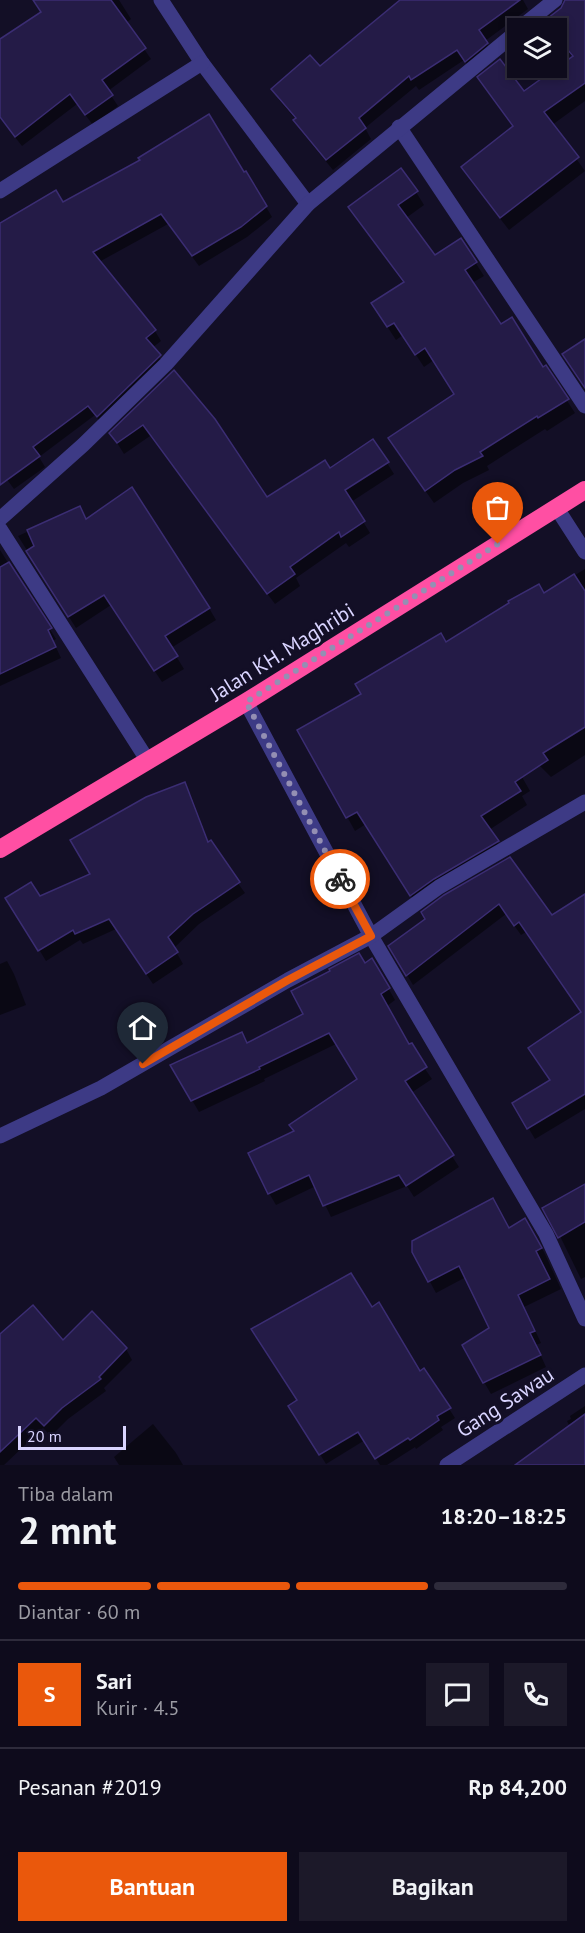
<!DOCTYPE html>
<html lang="id">
<head>
<meta charset="utf-8">
<style>
  :root { --surface:#0e0b1c; --page:#1c1929; --text:#f1f3f6; --muted:#9b9ba3; --line:#2e2b3b; --accent:#ea580c }
  body { margin:0; font-family:"PT Sans",sans-serif; background:var(--page); color:var(--text); height:100vh; display:flex; flex-direction:column; font-size:22px; white-space:nowrap }
  * { box-sizing:border-box; margin:0 }
  p { font-size:20px; color:var(--muted) }
  .icon { flex:none; width:33px; height:33px; fill:none; stroke:currentColor; stroke-width:2; stroke-linecap:round; stroke-linejoin:round }
  .map { position:relative; height:1465px; overflow:hidden }
  .details { display:flex; flex-direction:column; background:var(--surface); flex:1 }
  .details>* { flex:none }
  .tools { position:absolute; left:507px; top:18px; display:grid; gap:12px }
  .tools a { display:grid; place-items:center; width:60px; height:60px; border-radius:0px; background:var(--surface); box-shadow:0 3px 9px #0003,0 0 0 2px var(--line); font-size:30px }
  .scale { position:absolute; left:18px; bottom:15px; width:108px; box-sizing:border-box; padding-left:6px; border:3px solid #d9d4ff; border-top:0; font-size:16px; line-height:21px; white-space:nowrap; color:#d9d4ff; -webkit-text-stroke:4px #130f26; paint-order:stroke }
  .pin { position:absolute; display:grid; place-items:center; width:51px; height:51px; color:#fff; margin:-62px -26px; border-radius:50% 50% 50% 0; rotate:-45deg; box-shadow:0 0 6px #0007 }
  .pin .icon { rotate:45deg }
  .courier { position:absolute; display:grid; place-items:center; width:60px; height:60px; margin:-30px; border:4px solid #ea580c; border-radius:50%; background:#fff; color:#222; box-shadow:0 2px 8px #0007 }
  .head em { font-style:normal; font-weight:600 }
  .head div { display:flex; flex-direction:column-reverse }
  .head { display:flex; align-items:center; justify-content:space-between; height:102px; padding:0 18px }
  h1 { font-size:39px; font-weight:600; line-height:45px }
  .bar { display:grid; grid-template-columns:repeat(4,1fr); gap:9px 6px; align-content:center; height:72px; padding:0 18px }
  .bar i { height:8px; border-radius:4px; background:var(--line) }
  .bar .on { background:var(--accent) }
  .bar p { grid-column:span 4 }
  .line { display:flex; align-items:center; gap:15px; padding:0 18px; border-top:2px solid var(--line) }
  .line div { flex:1 }
  .round { display:grid; place-items:center; flex:none; width:63px; height:63px; border-radius:0px; background:var(--page) }
  .action { display:flex; gap:12px; margin-top:auto; padding:12px 18px }
  .action a { flex:1; height:69px; border-radius:0px; background:var(--accent); color:#fff; font-size:24px; font-weight:600; line-height:69px; text-align:center }
  .action a+a { background:var(--page); color:var(--text) }
  .map>svg:first-child { display:block }
  .shadow { fill:#0007 }
  .building { fill:#241b47; stroke:#3b2d73; stroke-width:1.5 }
  .lines { fill:none; stroke-linecap:round; stroke-linejoin:round }
  .street { stroke:#3d3a85; stroke-width:15 }
  .highway { stroke:#ff4fa3; stroke-width:18 }
  .done { stroke:#948fb3; stroke-width:6; stroke-dasharray:0 10.8 }
  .route { stroke:#ea580c; stroke-width:8 }
  .labels { text-anchor:middle; dominant-baseline:central; stroke-width:6; stroke-linejoin:round; paint-order:stroke }
  .street-label { font-size:21px; fill:#d9d4ff; stroke:#130f26 }
</style>
</head>
<body>
<div class="map">
<svg width="585" height="1465" viewBox="0 0 585 1465">
  <rect width="100%" height="100%" fill="#130f26"/>
  <g class="shadow">
    <path d="M33 0H119L131 19 126 23 151 59 108 91 118 106 93 125 77 104 22 146 0 118V43L42 14Z"/>
    <path d="M404 0H523L528 9 485 41 493 54 473 71 464 60 419 90 416 86 365 128 371 139 333 170 301 131 296 120 279 100 273 89 320 68Z"/>
    <path d="M576 0H585V101L552 125 585 171 509 230 470 180 463 167 514 128 479 78 523 93 573 58 556 38V28H551L547 23Z"/>
    <path d="M246 173 272 217 247 237 199 266 168 224 99 262 155 331 161 341 152 348 166 366 104 427 95 415 39 457 45 467 14 489 0 470V236L63 204Z"/>
    <path d="M416 192 424 205 406 218 435 257 461 240 484 276 472 283 500 326 542 369 545 367 575 413 547 431 545 429 487 466 489 470 463 483 434 503 398 452 456 395 434 360 424 367 403 335 396 340 381 317 404 284 350 207Z"/>
    <path d="M174 372 267 499 330 470 387 463 394 474 351 502 370 533 349 547 346 543 296 578 300 586 275 604 150 436 124 454 111 433Z"/>
    <path d="M80 508 87 521 209 608 216 620 171 648 184 669 162 682 111 605 76 628 18 536Z"/>
    <path d="M0 550 56 639 53 641 61 658 0 686Z"/>
    <path d="M585 569V755L551 777 524 750 522 777 530 791 522 796 527 805 489 830 506 855 442 892 419 908 366 824 355 831 299 730 445 644 543 595Z"/>
    <path d="M185 784 191 795 209 843 245 893 199 924 174 948 183 964 153 984 116 929 83 944 80 940 46 961 8 898H39L92 874Z"/>
    <path d="M510 859 552 917 585 895V1109L535 1139 514 1104 551 1081 582 1013 526 932 521 935 506 914 413 985 390 946Z"/>
    <path d="M372 960 395 1000 387 1006 409 1046 432 1079 411 1093 459 1167 414 1197 407 1186 331 1217 316 1186 276 1205 269 1193 295 1132 359 1079 336 1044 264 1079 265 1081 199 1112 172 1066 242 1033 248 1044 305 1014Z"/>
    <path d="M7 961 14 974 26 1005 0 1015V964Z"/>
    <path d="M585 1186V1277L581 1279 557 1230Z"/>
    <path d="M525 1220 544 1252 561 1289 524 1307 541 1343 536 1345 546 1367 491 1394 484 1382 491 1329 466 1277 436 1293 414 1252 509 1229Z"/>
    <path d="M371 1309 419 1373 424 1370 455 1418 441 1427 443 1430 416 1449 415 1447 387 1465H380L365 1440 326 1464 290 1406 299 1401Z"/>
    <path d="M92 1313 126 1349 132 1360 104 1388 106 1391 68 1419 51 1436 43 1428 4 1465H0V1336L63 1342Z"/>
    <path d="M585 1406V1465H518L570 1427 567 1421 571 1419 570 1416Z"/>
    <path d="M153 1424 176 1453 183 1465H119L114 1457Z"/>
  </g>
  <g class="building">
    <path d="M33 0H111L146 48 102 80 113 95 85 115 70 94 15 137 0 117V39L41 12Z"/>
    <path d="M400 0H520L479 30 488 43 465 62 457 50 411 80 409 76 359 118 366 128 326 160 293 120 296 118 271 89 310 55 320 66Z"/>
    <path d="M565 0H585V83L544 112 579 157 500 218 461 167 513 126 477 77 500 59 524 91 573 56 556 36V28H550L544 21 561 8Z"/>
    <path d="M209 114 244 172 246 171 267 206 241 227 192 256 161 214 93 252 156 330 146 338 161 355 97 417 88 406 33 447 40 456 0 485V223L56 190 63 202 140 160 138 158Z"/>
    <path d="M401 168 418 191 398 205 435 255 461 238 477 262 465 270 501 324 512 317 543 367 546 365 569 399 538 418 537 416 480 452 483 456 455 470 425 491 388 438 454 394 425 348 415 355 394 323 387 327 371 303 404 282 348 207Z"/>
    <path d="M585 339V388L562 354Z"/>
    <path d="M174 370 215 419 267 497 325 460 330 468 373 439 389 462 345 490 365 521 341 537 339 532 290 567 295 574 267 594 143 425 117 443 109 433Z"/>
    <path d="M132 487 210 608 165 636 178 656 154 671 104 595 68 617 26 551 34 546 27 530 80 506 86 519Z"/>
    <path d="M9 562 52 628 48 630 56 647 0 674V567Z"/>
    <path d="M574 574 585 591V727L543 753 548 760 515 782 521 791 481 816 499 841 434 879 410 896 357 812 346 818 297 730 361 694 355 684 441 633 446 642 509 603 508 601 539 584 544 593Z"/>
    <path d="M185 782 208 842 211 840 240 882 193 914 168 937 178 952 146 974 109 919 75 934 73 930 38 951 5 898 31 882 40 896 90 874 70 840 146 797Z"/>
    <path d="M510 857 552 915 585 894V1094L527 1129 512 1103 550 1080 528 1048 581 1012 519 922 514 926 499 904 406 976 388 946 425 919 421 912 444 895Z"/>
    <path d="M359 953 365 963 372 958 390 988 381 994 409 1044 412 1043 427 1067 405 1081 454 1155 406 1186 399 1175 323 1206 309 1175 268 1194 248 1153 294 1131 289 1125 357 1079 329 1033 259 1067 260 1069 191 1101 170 1065 242 1032 247 1043 303 1014 291 991 330 971 329 969Z"/>
    <path d="M585 1184V1222L558 1238 542 1208Z"/>
    <path d="M493 1198 509 1228 525 1218 542 1248 536 1251 550 1279 518 1295 535 1331 530 1333 541 1355 483 1383 462 1345 489 1328 459 1266 428 1282 412 1252V1241Z"/>
    <path d="M351 1273 372 1307 379 1302 420 1371 424 1368 451 1408 437 1416 439 1420 410 1440 408 1438 375 1459 358 1432 319 1455 288 1406 297 1400 251 1329Z"/>
    <path d="M33 1305 63 1340 92 1311 127 1348 99 1377 101 1379 62 1408 44 1426 36 1418 0 1452V1334Z"/>
    <path d="M585 1414V1465H515Z"/>
  </g>
  <g class="lines">
    <g class="street">
      <path d="M161 0 202 63 308 204"/>
      <path d="M520 28 555 0"/>
      <path d="M399 127 585 406"/>
      <path d="M0 191 202 63"/>
      <path d="M556 507 585 552"/>
      <path d="M0 519 83 445 166 364 308 204 518 31"/>
      <path d="M0 529 148 761"/>
      <path d="M246 702 371 936 546 1234 585 1319"/>
      <path d="M0 1136 101 1088 288 980 371 936 439 887 585 802"/>
      <path d="M447 1465 585 1375"/>
    </g>
    <path class="highway" d="M0 849 246 702 585 490"/>
  </g>
  <g class="lines">
    <path class="done" d="M340 879 246 702 498 544"/>
    <path class="route" d="M143 1064 288 980 371 936 340 879"/>
  </g>
  <g class="labels">
    <g class="street-label">
      <text transform="translate(282 652) rotate(-32)">Jalan KH. Maghribi</text>
      <text transform="translate(505 1402) rotate(-33)">Gang Sawau</text>
    </g>
  </g>
</svg>
<div class="tools">
<a><svg class="icon" aria-label="layers" viewBox="0 0 24 24"><path d="M12 4l9 5-9 5-9-5zM3 14l9 5 9-5"/></svg></a>
</div>
<div class="scale">20 m</div>
<div class="pin" style="left:498px;top:544px;background:#ea580c"><svg class="icon" aria-label="bag" viewBox="0 0 24 24"><path d="M5 8h14l-1 12H6zM9 8a3 3 0 0 1 6 0"/></svg></div>
<div class="pin" style="left:143px;top:1064px;background:#1f2937"><svg class="icon" aria-label="home" viewBox="0 0 24 24"><path d="M3 11l9-7 9 7M6 9v11h12V9"/></svg></div>
<div class="courier" style="left:340px;top:879px"><svg class="icon" aria-label="bike" viewBox="0 0 24 24"><circle cx="6" cy="16" r="4"/><circle cx="18" cy="16" r="4"/><path d="M6 16l4-8h5l3 8M10 8l3 8H6M13 5h3"/></svg></div>
</div>
<section class="details">
<div class="head"><div><h1>2 mnt</h1><p>Tiba dalam</p></div><em>18:20–18:25</em></div>
<div class="bar"><i class="on"></i><i class="on"></i><i class="on"></i><i></i><p>Diantar · 60 m</p></div>
<div class="line" style="height:108px"><b class="round" style="background:var(--accent);color:#fff">S</b><div><b>Sari</b><p>Kurir · 4.5</p></div><a class="round"><svg class="icon" aria-label="chat" viewBox="0 0 24 24"><path d="M4 5h16v11H9l-5 4z"/></svg></a><a class="round"><svg class="icon" aria-label="phone" viewBox="0 0 24 24"><path d="M5 4h4l2 5-3 2q2 4 5 5l2-3 5 2v4C11 20 4 13 5 4z"/></svg></a></div>
<div class="line" style="height:78px"><div>Pesanan #2019</div><b>Rp 84,200</b></div>
<div class="action"><a>Bantuan</a><a>Bagikan</a></div>
</section>
</body>
</html>
